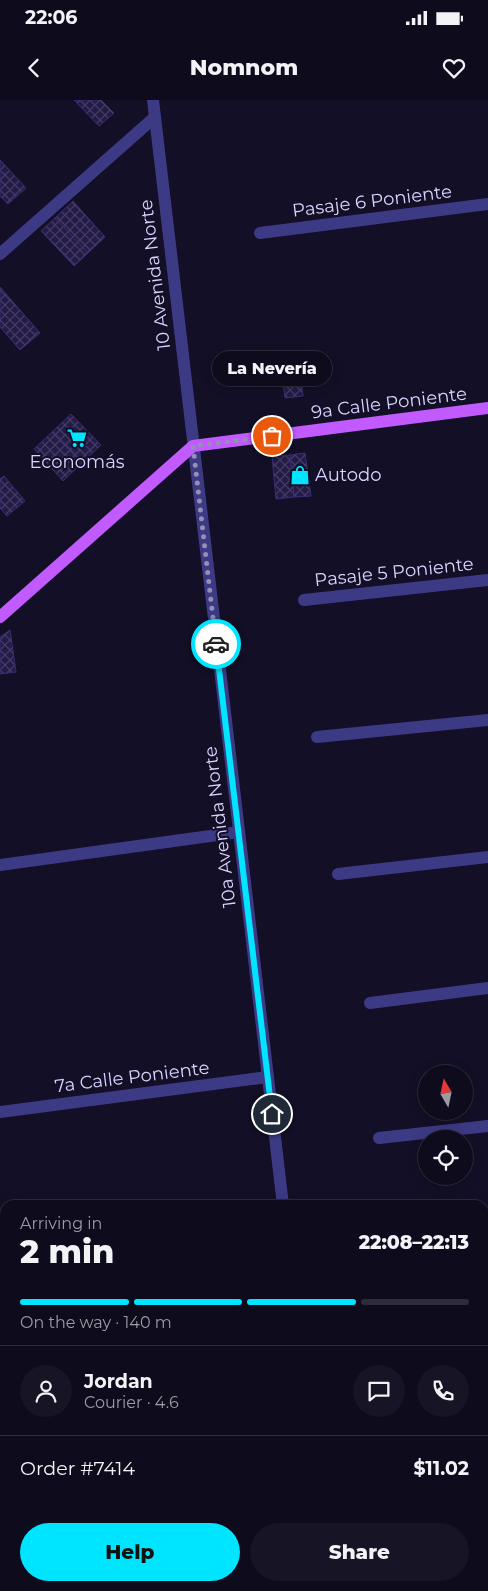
<!DOCTYPE html>
<html lang="en">
<head>
<meta charset="utf-8">
<style>
  :root { --surface:#0e0b1c; --page:#171425; --text:#f1f3f6; --muted:#9b9ba3; --line:#2e2b3b; --accent:#00e5ff }
  body { margin:0; font-family:Montserrat,sans-serif; background:var(--page); color:var(--text); height:100vh; display:flex; flex-direction:column; font-size:19px; white-space:nowrap }
  * { box-sizing:border-box; margin:0 }
  p { font-size:16px; color:var(--muted) }
  .icon { flex:none; width:28px; height:28px; fill:none; stroke:currentColor; stroke-width:2; stroke-linecap:round; stroke-linejoin:round }
  .map { position:relative; flex:1; overflow:hidden }
  .side { position:absolute; left:0px; top:1100px; width:489px; height:391px; display:flex; flex-direction:column; background:var(--surface); border-radius:15px 15px 0 0; box-shadow:0 2px 12px #0003,0 0 0 1px var(--line) }
  .side>* { flex:none }
  .needle { width:32px; rotate:351deg }
  .buttons { position:absolute; left:418px; top:965px; display:grid; gap:10px }
  .buttons a { display:grid; place-items:center; width:55px; height:55px; border-radius:50%; background:var(--surface); box-shadow:0 2px 12px #0003,0 0 0 1px var(--line); font-size:25px }
  .pin { position:absolute; display:grid; place-items:center; width:42px; height:42px; color:#fff; margin:-21px; border:2px solid #fff; border-radius:50%; box-shadow:0 1px 5px #0007 }
  .courier { position:absolute; display:grid; place-items:center; width:50px; height:50px; margin:-25px; border:4px solid #00e5ff; border-radius:50%; background:#fff; color:#222; box-shadow:0 1px 6px #0007 }
  .bubble { position:absolute; height:35px; border-radius:18px; background:var(--surface); box-shadow:0 2px 12px #0003,0 0 0 1px var(--line); font-size:16px; font-weight:800; line-height:35px; text-align:center }
  .head em { font-style:normal; font-weight:800 }
  .head div { display:flex; flex-direction:column-reverse }
  .head { display:flex; align-items:center; justify-content:space-between; height:85px; padding:0 20px }
  h1 { font-size:32px; font-weight:800; line-height:38px }
  .bar { display:grid; grid-template-columns:repeat(4,1fr); gap:8px 5px; align-content:center; height:60px; padding:0 20px }
  .bar i { height:6px; border-radius:4px; background:var(--line) }
  .bar .on { background:var(--accent) }
  .bar p { grid-column:span 4 }
  .line { display:flex; align-items:center; gap:12px; padding:0 20px; border-top:1px solid var(--line) }
  .line div { flex:1 }
  .round { display:grid; place-items:center; flex:none; width:52px; height:52px; border-radius:26px; background:var(--page) }
  .action { display:flex; gap:10px; margin-top:auto; padding:10px 20px }
  .action a { flex:1; height:58px; border-radius:30px; background:var(--accent); color:#111; font-size:20px; font-weight:800; line-height:58px; text-align:center }
  .action a+a { background:var(--page); color:var(--text) }
  .status { display:flex; justify-content:space-between; align-items:center; height:35px; padding:0 25px; background:var(--surface); direction:ltr }
  .status svg { height:14px; fill:currentColor }
  header { display:flex; justify-content:space-between; align-items:center; height:65px; padding:0 20px; background:var(--surface); font-size:22px; font-weight:800 }
  .map>svg:first-child { display:block }
  .building { fill:url(#building-cross-hatch); stroke:#3b2d73 }
  .lines { fill:none; stroke-linecap:round; stroke-linejoin:round }
  .minor { stroke:#3d3a85; stroke-width:12 }
  .major { stroke:#c25bff; stroke-width:12 }
  .done { stroke:#948fb3; stroke-width:5; stroke-dasharray:0 9 }
  .route { stroke:#00e5ff; stroke-width:6 }
  .labels { text-anchor:middle; dominant-baseline:central; stroke-width:4; stroke-linejoin:round; paint-order:stroke }
  .street-label { font-size:18px; fill:#d9d4ff; stroke:#130f26 }
  .poi-label { font-size:18px; fill:#d9d4ff; stroke:#130f26 }
</style>
</head>
<body>
<div class="status"><b>22:06</b><svg viewBox="0 0 49 12"><path d="M0 12V9h3v3zM5 12V6h3v6zM10 12V3h3v9zM15 12V0h3v12zM26 1h20v11H26zM47 4h2v5h-2z"/></svg></div>
<header><svg class="icon" aria-label="back" viewBox="0 0 24 24"><path d="M15 5l-7 7 7 7"/></svg>Nomnom<svg class="icon" aria-label="heart" viewBox="0 0 24 24"><path d="M12 20l-8-8c-3-5 5-10 8-4 3-6 11-1 8 4z"/></svg></header>
<div class="map">
<svg width="488" height="1491" viewBox="0 0 488 1491">
  <defs>
    <pattern id="building-cross-hatch" width="8" height="8" patternUnits="userSpaceOnUse" patternTransform="scale(1.25)"><rect width="8" height="8" fill="#241b47"/><path d="M0 0l8 8M0 8l8-8" fill="none" stroke="#433b63"/></pattern>
  </defs>
  <rect width="100%" height="100%" fill="#130f26"/>
  <g class="building">
    <path d="M74 0H101L114 13 99 26Z"/>
    <path d="M0 60 26 88 8 104 0 96Z"/>
    <path d="M73 101 105 137 88 153 55 118Z"/>
    <path d="M55 118 88 153 74 166 41 131Z"/>
    <path d="M0 187 40 233 20 250 0 227Z"/>
    <path d="M299 263 303 296 285 298 281 266Z"/>
    <path d="M71 314 101 345 83 362 53 331Z"/>
    <path d="M53 331 83 362 63 381 34 349Z"/>
    <path d="M305 353 311 396 294 397 290 355Z"/>
    <path d="M290 355 294 397 276 399 272 356Z"/>
    <path d="M4 376 25 401 7 416 0 408V379Z"/>
    <path d="M10 530 16 572 0 574V537Z"/>
    <path d="M5 1309V1486H271L272 1491H0V1310Z"/>
  </g>
  <g class="lines">
    <g class="minor">
      <path d="M153 0 283 1105"/>
      <path d="M260 133 488 104"/>
      <path d="M0 154 155 17"/>
      <path d="M304 500 488 480"/>
      <path d="M317 637 488 620"/>
      <path d="M0 765 239 732"/>
      <path d="M338 774 488 757"/>
      <path d="M370 903 488 888"/>
      <path d="M0 1012 268 977"/>
      <path d="M379 1038 488 1026"/>
      <path d="M0 1140 5 1139"/>
      <path d="M328 1486 329 1491"/>
    </g>
    <g class="major">
      <path d="M0 517 193 346 488 308"/>
      <path d="M484 1210H488"/>
      <path d="M0 1269 5 1268"/>
    </g>
  </g>
  <g class="lines">
    <path class="done" d="M216 544 193 346 272 336"/>
    <path class="route" d="M216 544 272 1014"/>
  </g>
  <defs>
    <symbol id="supermarket-bare" viewBox="-9 -9 18 18"><path d="M-6-5.5h2.5l.6 2H6L4.5 2H-2.5L-4.4-4H-6ZM-1.5 3.2a1.3 1.3 0 1 0 .1 0ZM3 3.2a1.3 1.3 0 1 0 .1 0Z" fill="#00e5ff" stroke="#130f26" stroke-width="2.5" paint-order="stroke"/></symbol>
    <symbol id="shop-bare" viewBox="-9 -9 18 18"><path d="M-5-2.5h2.3a2.7 3.5 0 0 1 5.4 0H5L5.5 6h-11ZM-1.5-2.5h3a1.5 2.3 0 0 0-3 0Z" fill="#00e5ff" stroke="#130f26" stroke-width="2.5" paint-order="stroke"/></symbol>
  </defs>
  <g fill-rule="evenodd">
    <use href="#supermarket-bare" x="63" y="324" width="28" height="28"/>
    <use href="#shop-bare" x="286" y="361" width="28" height="28"/>
  </g>
  <g class="labels">
    <g class="street-label">
      <text transform="translate(372 101) rotate(-7)">Pasaje 6 Poniente</text>
      <text transform="translate(155 175) rotate(-97)">10 Avenida Norte</text>
      <text transform="translate(389 303) rotate(-7)">9a Calle Poniente</text>
      <text transform="translate(394 472) rotate(-6)">Pasaje 5 Poniente</text>
      <text transform="translate(220 727) rotate(-97)">10a Avenida Norte</text>
      <text transform="translate(132 977) rotate(-7)">7a Calle Poniente</text>
    </g>
    <g class="poi-label">
      <text x="77" y="362">Economás</text>
      <text x="315" y="375" text-anchor="start">Autodo</text>
    </g>
  </g>
</svg>
<div class="buttons">
<a><svg class="needle" viewBox="-14 -14 28 28"><path d="M0-13l5 13h-10z" fill="#e53935"/><path d="M0 13l5-13h-10z" fill="#9b9ba3"/></svg></a>
<a><svg class="icon" aria-label="locate" viewBox="0 0 24 24"><circle cx="12" cy="12" r="6"/><path d="M12 2v4M12 18v4M2 12h4M18 12h4"/></svg></a>
</div>
<div class="pin" style="left:272px;top:336px;background:#ea580c"><svg class="icon" aria-label="bag" viewBox="0 0 24 24"><path d="M5 8h14l-1 12H6zM9 8a3 3 0 0 1 6 0"/></svg></div>
<div class="pin" style="left:272px;top:1014px;background:#1f2937"><svg class="icon" aria-label="home" viewBox="0 0 24 24"><path d="M3 11l9-7 9 7M6 9v11h12V9"/></svg></div>
<div class="courier" style="left:216px;top:544px"><svg class="icon" aria-label="car" viewBox="0 0 24 24"><path d="M5 17H2v-5l4-1 3-4h7l3 4 3 1v5h-3M9 17h6M6 11h13"/><circle cx="7" cy="17" r="2"/><circle cx="17" cy="17" r="2"/></svg></div>
<div class="bubble" style="left:212px;top:251px;width:120px">La Nevería</div>
<section class="side">
<div class="head"><div><h1>2 min</h1><p>Arriving in</p></div><em>22:08–22:13</em></div>
<div class="bar"><i class="on"></i><i class="on"></i><i class="on"></i><i></i><p>On the way · 140 m</p></div>
<div class="line" style="height:90px"><a class="round"><svg class="icon" aria-label="person" viewBox="0 0 24 24"><circle cx="12" cy="8" r="4"/><path d="M4 21q1-7 8-7t8 7"/></svg></a><div><b>Jordan</b><p>Courier · 4.6</p></div><a class="round"><svg class="icon" aria-label="chat" viewBox="0 0 24 24"><path d="M4 5h16v11H9l-5 4z"/></svg></a><a class="round"><svg class="icon" aria-label="phone" viewBox="0 0 24 24"><path d="M5 4h4l2 5-3 2q2 4 5 5l2-3 5 2v4C11 20 4 13 5 4z"/></svg></a></div>
<div class="line" style="height:65px"><div>Order #7414</div><b>$11.02</b></div>
<div class="action"><a>Help</a><a>Share</a></div>
</section>
</div>
</body>
</html>
